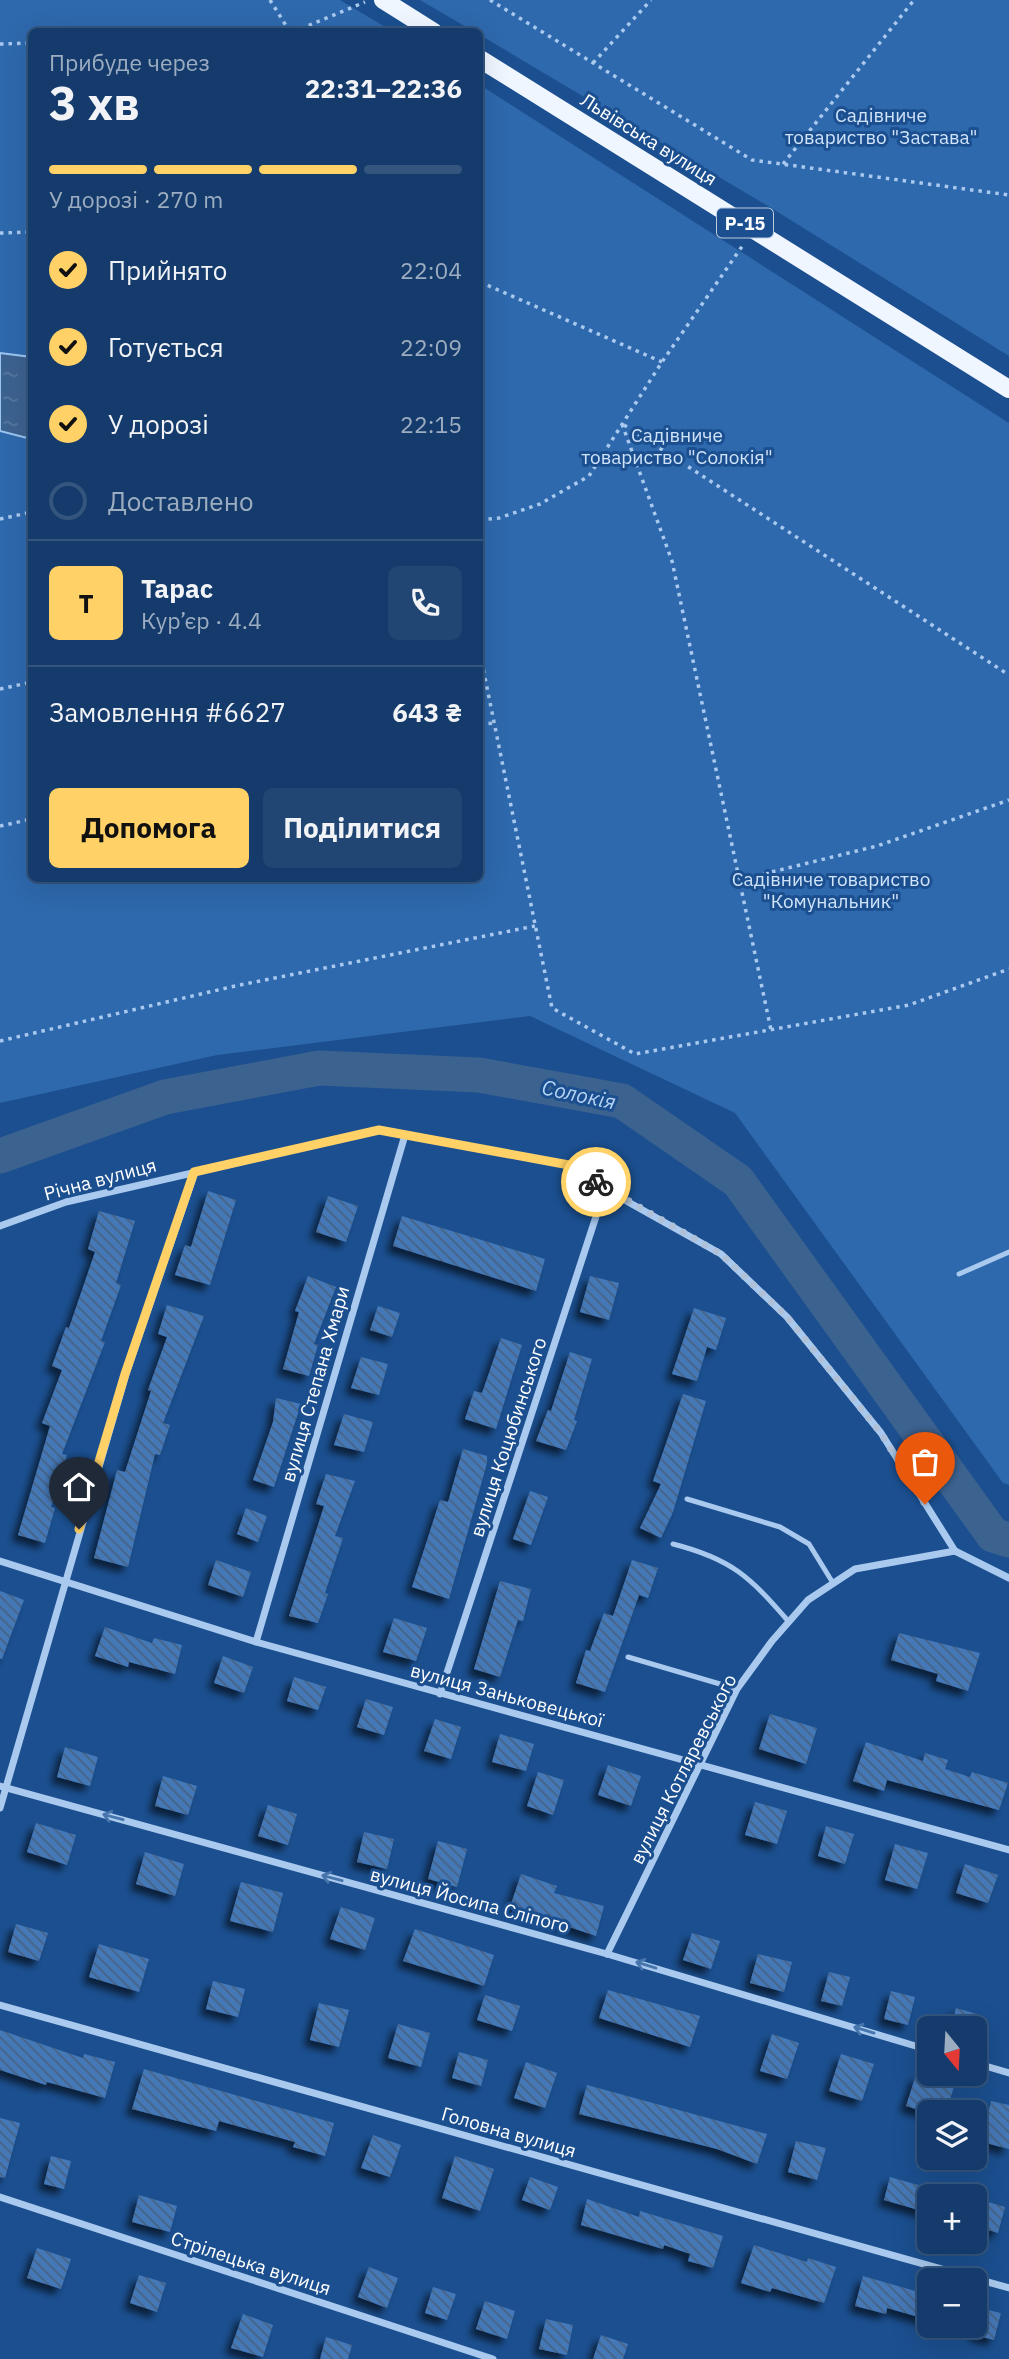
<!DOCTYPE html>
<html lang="uk">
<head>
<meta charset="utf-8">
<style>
  :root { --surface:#143b6b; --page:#214673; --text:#f1f3f6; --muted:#9dadc1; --line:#33557e; --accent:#ffd166 }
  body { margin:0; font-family:"IBM Plex Sans",sans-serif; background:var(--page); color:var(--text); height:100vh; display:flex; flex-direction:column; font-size:26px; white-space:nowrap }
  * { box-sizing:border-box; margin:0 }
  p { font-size:23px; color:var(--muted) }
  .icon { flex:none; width:38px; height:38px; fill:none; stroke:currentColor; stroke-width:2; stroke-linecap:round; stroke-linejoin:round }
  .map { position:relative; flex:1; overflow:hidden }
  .details { position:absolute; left:28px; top:28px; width:455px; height:854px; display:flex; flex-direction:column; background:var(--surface); border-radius:10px; box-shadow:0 7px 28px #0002,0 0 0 2px var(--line) }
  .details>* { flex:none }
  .needle { width:46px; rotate:162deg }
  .controls { position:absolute; left:917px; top:2016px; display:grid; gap:14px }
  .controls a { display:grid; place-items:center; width:70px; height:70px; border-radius:10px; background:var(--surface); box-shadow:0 7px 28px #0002,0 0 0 2px var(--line); font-size:35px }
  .pin { position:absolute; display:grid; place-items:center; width:60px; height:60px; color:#fff; margin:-72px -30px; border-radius:50% 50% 50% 0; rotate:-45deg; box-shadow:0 0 7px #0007 }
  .pin .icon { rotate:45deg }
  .courier { position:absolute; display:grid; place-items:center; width:70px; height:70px; margin:-35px; border:5px solid #ffd166; border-radius:50%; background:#fff; color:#222; box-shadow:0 2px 9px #0007 }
  .headline em { font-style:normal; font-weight:700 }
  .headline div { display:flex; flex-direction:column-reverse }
  .headline { display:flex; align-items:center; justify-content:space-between; height:119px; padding:0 21px }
  h1 { font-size:46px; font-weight:700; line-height:52px }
  .bar { display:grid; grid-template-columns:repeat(4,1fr); gap:10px 7px; align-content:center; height:84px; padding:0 21px }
  .bar i { height:9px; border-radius:5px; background:var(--line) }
  .bar .on { background:var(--accent) }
  .bar p { grid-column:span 4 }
  .line { display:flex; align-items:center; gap:18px; padding:0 21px; border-top:2px solid var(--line) }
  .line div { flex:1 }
  .round { display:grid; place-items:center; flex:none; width:74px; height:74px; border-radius:10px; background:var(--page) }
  ol { padding:0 21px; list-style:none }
  li { display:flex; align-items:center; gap:21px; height:77px }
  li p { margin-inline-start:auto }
  li .icon { padding:7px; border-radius:50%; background:var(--accent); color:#111; stroke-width:4 }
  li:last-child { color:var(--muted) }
  li i { width:38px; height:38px; border:4px solid var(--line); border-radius:50% }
  .primary-button { display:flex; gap:14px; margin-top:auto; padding:14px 21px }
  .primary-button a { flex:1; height:80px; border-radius:10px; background:var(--accent); color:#111; font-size:28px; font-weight:700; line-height:80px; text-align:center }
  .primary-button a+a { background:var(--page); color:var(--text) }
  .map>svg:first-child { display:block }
  .green { fill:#2e69ad }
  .water { fill:url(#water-ripples); stroke:#9cc4f0; stroke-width:2 }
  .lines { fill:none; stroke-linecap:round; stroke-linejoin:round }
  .river { stroke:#3c6290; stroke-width:35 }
  .building { fill:url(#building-back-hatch); filter:url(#shadow) }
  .path { stroke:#a9c9ee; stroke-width:3.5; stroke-dasharray:3.5 5; stroke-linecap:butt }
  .lane { stroke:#a9c9ee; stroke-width:5 }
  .street { stroke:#a9c9ee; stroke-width:7 }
  .primary { stroke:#f0f6ff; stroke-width:18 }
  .oneway { stroke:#4674ac }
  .done { stroke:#afc1d8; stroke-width:7; stroke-dasharray:0 12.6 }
  .route { stroke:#ffd166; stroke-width:9 }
  .labels { text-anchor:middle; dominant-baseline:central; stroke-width:6; stroke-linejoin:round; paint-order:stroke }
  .shield { fill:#1b4f8f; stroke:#bbcadd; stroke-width:2 }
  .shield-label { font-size:18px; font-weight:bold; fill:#fff }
  .park-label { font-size:19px; fill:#cfe3fa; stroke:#1b4f8f }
  .street-label { font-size:19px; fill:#fff; stroke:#1b4f8f }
  .water-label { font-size:21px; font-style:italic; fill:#b5d3f5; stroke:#1b4f8f }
</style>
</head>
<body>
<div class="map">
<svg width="1009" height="2359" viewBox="0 0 1009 2359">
  <defs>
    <pattern id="water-ripples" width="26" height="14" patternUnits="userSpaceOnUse" patternTransform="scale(1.75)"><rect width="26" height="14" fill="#3c6290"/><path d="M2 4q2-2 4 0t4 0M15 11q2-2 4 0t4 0" fill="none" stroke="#597aa1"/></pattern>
    <pattern id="building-back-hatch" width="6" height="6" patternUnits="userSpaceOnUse" patternTransform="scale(1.75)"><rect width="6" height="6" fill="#4478b7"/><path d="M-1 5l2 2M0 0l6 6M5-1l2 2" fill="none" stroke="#486282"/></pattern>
    <filter id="shadow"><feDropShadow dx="-6" dy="6" stdDeviation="3.5" flood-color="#0009"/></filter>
  </defs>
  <rect width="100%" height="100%" fill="#1b4f8f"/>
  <g class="green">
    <path d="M0 0H340L392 31 32 32V878H480V85L1009 423V1485L1003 1483 735 1113 530 1016 217 1055 0 1103Z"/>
    <path d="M420 0H1009V356L768 206 480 35V32L473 31Z"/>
  </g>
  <path class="water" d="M0 353 31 357V439L0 431Z"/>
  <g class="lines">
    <path class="river" d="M0 1156 165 1097 319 1068 479 1075 622 1101 738 1181 993 1535 1009 1540"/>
  </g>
  <g class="building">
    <path d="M208 1191 236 1200 210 1285 175 1275 185 1245 191 1247Z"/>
    <path d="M328 1196 358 1206 346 1242 316 1232Z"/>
    <path d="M99 1211 135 1221 116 1283 121 1285 101 1341 105 1342 62 1454 67 1455 51 1507 55 1508 45 1543 18 1535 50 1426 42 1423 62 1370 52 1366 66 1327 69 1328 95 1252 88 1249Z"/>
    <path d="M402 1216 545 1259 536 1291 393 1246Z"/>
    <path d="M308 1276 336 1287 314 1344 318 1345 309 1376 283 1369 299 1312 295 1311Z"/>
    <path d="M590 1276 619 1283 609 1320 580 1312Z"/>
    <path d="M167 1305 204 1316 163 1423 170 1425 160 1455 155 1454 128 1567 94 1558 117 1470 125 1472 151 1391 148 1390 167 1337 158 1334Z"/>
    <path d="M378 1306 400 1313 392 1337 370 1330Z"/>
    <path d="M694 1308 726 1318 716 1350 707 1347 697 1381 672 1374Z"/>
    <path d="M501 1338 522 1345 496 1429 465 1419 474 1391 482 1393Z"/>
    <path d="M570 1352 592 1359 574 1420 577 1421 566 1450 536 1441 548 1410 551 1411Z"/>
    <path d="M361 1357 388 1364 379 1395 351 1388Z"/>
    <path d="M683 1394 706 1401 673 1512 661 1538 640 1528 661 1484 653 1481Z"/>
    <path d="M276 1398 301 1404 274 1487 253 1480 273 1422Z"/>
    <path d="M344 1414 373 1422 364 1452 334 1445Z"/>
    <path d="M463 1449 487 1456V1463L449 1599 412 1587 440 1500 448 1502Z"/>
    <path d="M326 1474 355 1481 335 1536 343 1538 325 1593 328 1594 318 1623 289 1616 324 1506 316 1504Z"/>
    <path d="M530 1491 548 1497 531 1545 513 1539Z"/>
    <path d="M246 1508 267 1516 258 1542 237 1534Z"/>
    <path d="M216 1560 251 1572 243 1597 208 1585Z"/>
    <path d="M632 1560 658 1568 648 1598 639 1595 605 1692 576 1683 586 1650 590 1651 604 1613 613 1616Z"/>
    <path d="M500 1581 531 1589 523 1621 518 1620 500 1677 474 1669Z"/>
    <path d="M0 1591 24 1600 2 1659H0Z"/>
    <path d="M394 1618 427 1628 416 1661 383 1652Z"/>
    <path d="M105 1627 152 1643 154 1638 182 1645 175 1674 129 1662 128 1667 95 1656Z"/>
    <path d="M899 1633 980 1653 968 1691 936 1681 938 1674 891 1660Z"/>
    <path d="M223 1656 253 1667 244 1693 214 1683Z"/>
    <path d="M294 1677 326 1687 318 1710 287 1701Z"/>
    <path d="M366 1699 393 1707 384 1735 357 1727Z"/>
    <path d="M770 1714 817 1728 806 1764 759 1749Z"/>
    <path d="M435 1719 461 1727 451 1759 424 1751Z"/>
    <path d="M500 1734 534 1744 526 1771 492 1762Z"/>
    <path d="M866 1742 923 1761 925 1753 948 1760 945 1769 970 1777 972 1772 1008 1783 999 1810 887 1780 884 1791 853 1781Z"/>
    <path d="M65 1747 98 1757 90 1786 57 1777Z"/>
    <path d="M608 1765 641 1776 631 1806 598 1795Z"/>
    <path d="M538 1772 564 1780 553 1815 527 1806Z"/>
    <path d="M163 1776 197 1786 188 1815 155 1806Z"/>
    <path d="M755 1802 787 1811 777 1844 745 1835Z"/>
    <path d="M268 1805 297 1814 288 1845 258 1836Z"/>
    <path d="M36 1823 76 1835 67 1865 27 1852Z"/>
    <path d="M826 1826 854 1834 845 1864 818 1856Z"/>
    <path d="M364 1832 394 1839 387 1869 357 1862Z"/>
    <path d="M438 1841 467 1849 457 1887 428 1879Z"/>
    <path d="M895 1844 928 1853 917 1889 885 1880Z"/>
    <path d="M145 1852 184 1864 175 1896 136 1884Z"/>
    <path d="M965 1864 998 1875 988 1903 956 1893Z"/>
    <path d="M521 1874 557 1886 554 1893 604 1906 596 1936 510 1907Z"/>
    <path d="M241 1882 283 1893 273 1932 230 1921Z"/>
    <path d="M341 1907 375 1918 365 1950 330 1939Z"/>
    <path d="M16 1924 48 1933 39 1961 8 1952Z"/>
    <path d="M415 1929 494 1955 484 1986 403 1961Z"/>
    <path d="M692 1933 720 1941 711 1969 683 1960Z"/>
    <path d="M99 1944 149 1959 139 1992 89 1977Z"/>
    <path d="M758 1954 792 1962 784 1992 750 1983Z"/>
    <path d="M829 1972 850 1977 842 2006 821 2001Z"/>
    <path d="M213 1981 245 1989 238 2017 206 2009Z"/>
    <path d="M608 1990 700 2016 690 2047 599 2018Z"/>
    <path d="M891 1991 915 1997 908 2025 884 2019Z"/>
    <path d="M485 1995 520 2006 512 2031 477 2020Z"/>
    <path d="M319 2003 349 2010 339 2047 310 2040Z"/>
    <path d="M956 2008 981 2015 978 2028H951Z"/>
    <path d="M398 2024 430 2033 421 2067 388 2058Z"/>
    <path d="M0 2030 83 2058 84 2054 115 2062 105 2098 47 2082 46 2085 0 2070Z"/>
    <path d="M772 2034 799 2043 787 2079 760 2071Z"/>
    <path d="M459 2052 488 2060 481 2086 452 2078Z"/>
    <path d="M841 2054 874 2064 862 2101 829 2091Z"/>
    <path d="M526 2062 557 2073 545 2108 514 2098Z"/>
    <path d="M144 2069 334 2123 325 2156 293 2147 295 2142 219 2121 216 2131 132 2109Z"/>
    <path d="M916 2075 954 2087 946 2112H925L906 2106Z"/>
    <path d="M587 2085 767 2134 757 2164 717 2149 579 2114Z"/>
    <path d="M991 2101 1009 2105V2149L982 2142Z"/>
    <path d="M0 2118 20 2123 5 2178 0 2177Z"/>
    <path d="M373 2135 401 2145 390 2177 361 2168Z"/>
    <path d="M796 2141 826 2148 817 2180 788 2172Z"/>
    <path d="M51 2156 71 2161 64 2189 44 2184Z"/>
    <path d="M455 2156 494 2169 480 2211 442 2198Z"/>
    <path d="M530 2177 558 2187 550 2210 522 2200Z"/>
    <path d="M890 2177 929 2188V2213L884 2200Z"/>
    <path d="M139 2195 177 2206 170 2232 132 2222Z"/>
    <path d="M975 2198 1005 2207 998 2233 975 2226Z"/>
    <path d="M587 2199 639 2217 640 2211 723 2236 713 2268 688 2261 690 2254 664 2245 663 2249 581 2225Z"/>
    <path d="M754 2245 807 2262 808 2258 836 2267 824 2303 772 2288 770 2292 741 2283Z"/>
    <path d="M37 2248 71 2259 61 2289 27 2278Z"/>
    <path d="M369 2267 398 2278 387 2308 358 2297Z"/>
    <path d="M139 2275 166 2283 157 2312 130 2303Z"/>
    <path d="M863 2276 929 2295V2320L887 2308 886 2314 855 2306Z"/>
    <path d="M433 2287 456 2294 447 2320 425 2313Z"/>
    <path d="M485 2301 515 2311 507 2339 476 2329Z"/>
    <path d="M975 2307 1001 2313 994 2340 975 2335Z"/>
    <path d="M243 2314 273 2325 263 2357 231 2348Z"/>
    <path d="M546 2319 573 2325 567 2355 539 2349Z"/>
    <path d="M601 2335 628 2344 623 2359H593Z"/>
    <path d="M326 2337 352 2345 348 2359H320Z"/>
  </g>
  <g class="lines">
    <g class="path">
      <path d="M270 0 290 32"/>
      <path d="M490 0 752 160 1009 195"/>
      <path d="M293 32 365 2"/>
      <path d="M0 44 32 43"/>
      <path d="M593 63 651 0"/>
      <path d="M783 164 914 0"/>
      <path d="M0 233 32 232"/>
      <path d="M480 282 662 362"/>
      <path d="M622 424 672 561 771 1030"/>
      <path d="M624 425 1009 675"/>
      <path d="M0 519 32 512"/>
      <path d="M480 520 499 518 540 504 589 476 662 362 743 245"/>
      <path d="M480 653 552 1008 635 1054 909 1005 1009 969"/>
      <path d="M0 689 32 682"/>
      <path d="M480 724 494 723"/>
      <path d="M0 826 32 819"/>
      <path d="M739 880 877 846 1009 800"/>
      <path d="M0 1041 235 986 535 926"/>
    </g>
    <g class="lane">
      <path d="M959 1274 1009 1252"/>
      <path d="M687 1499 780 1527 809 1544 833 1583"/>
      <path d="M673 1544C732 1559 750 1577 789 1622"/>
      <path d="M628 1657 737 1689"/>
    </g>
    <g class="street">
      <path d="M0 1226 66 1202 379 1130 580 1167 605 1189 721 1254 787 1317 881 1433 955 1551"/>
      <path d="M955 1551 1009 1578"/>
      <path d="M0 1561 256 1642 1009 1850"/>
      <path d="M256 1642 405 1135"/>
      <path d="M440 1694 605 1189"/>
      <path d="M0 1786 607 1954 929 2050"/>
      <path d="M0 1808 126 1374 195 1172"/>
      <path d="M607 1954 737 1689 772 1641 808 1600 855 1569 955 1551"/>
      <path d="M0 2005 1009 2288"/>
      <path d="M975 2063 1009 2073"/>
      <path d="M0 2197 493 2359"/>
    </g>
    <g class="primary">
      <path d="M383 0 434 32"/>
      <path d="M480 59 1009 389"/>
    </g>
  </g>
  <defs><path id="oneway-shaft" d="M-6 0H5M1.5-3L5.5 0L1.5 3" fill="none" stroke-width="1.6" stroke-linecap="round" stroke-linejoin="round" transform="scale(1.75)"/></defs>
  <g class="oneway">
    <use href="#oneway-shaft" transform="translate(113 1817) rotate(-165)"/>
    <use href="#oneway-shaft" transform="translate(332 1878) rotate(-165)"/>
    <use href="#oneway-shaft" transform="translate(646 1965) rotate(-163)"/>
    <use href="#oneway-shaft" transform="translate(864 2030) rotate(-163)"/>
  </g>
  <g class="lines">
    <path class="done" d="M596 1182 721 1254 787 1317 881 1433 925 1504"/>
    <path class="route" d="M79 1529 125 1374 194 1172 379 1130 580 1167 596 1182"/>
  </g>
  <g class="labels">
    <rect class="shield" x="717" y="208.5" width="56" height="29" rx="5"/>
    <g class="shield-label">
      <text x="745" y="223">Р-15</text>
    </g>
    <g class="park-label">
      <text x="881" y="115">Садівниче<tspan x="881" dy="22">товариство "Застава"</tspan></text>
      <text x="677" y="435">Садівниче<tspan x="677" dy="22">товариство "Солокія"</tspan></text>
      <text x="831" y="879">Садівниче товариство<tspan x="831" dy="22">"Комунальник"</tspan></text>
    </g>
    <g class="street-label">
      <text transform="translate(649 139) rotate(32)">Львівська вулиця</text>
      <text transform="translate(100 1179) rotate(-15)">Річна вулиця</text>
      <text transform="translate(315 1384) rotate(-74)">вулиця Степана Хмари</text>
      <text transform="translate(508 1437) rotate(-72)">вулиця Коцюбинського</text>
      <text transform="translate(507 1695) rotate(15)">вулиця Заньковецької</text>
      <text transform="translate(683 1769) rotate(-63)">вулиця Котляревського</text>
      <text transform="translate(470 1900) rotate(15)">вулиця Йосипа Сліпого</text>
      <text transform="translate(509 2132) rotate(16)">Головна вулиця</text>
      <text transform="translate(251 2263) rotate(18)">Стрілецька вулиця</text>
    </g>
    <g class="water-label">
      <text transform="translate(579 1094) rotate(12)">Солокія</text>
    </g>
  </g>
</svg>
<div class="controls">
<a><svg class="needle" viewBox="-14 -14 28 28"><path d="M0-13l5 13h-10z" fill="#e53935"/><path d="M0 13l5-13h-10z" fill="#9dadc1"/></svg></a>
<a><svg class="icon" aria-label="layers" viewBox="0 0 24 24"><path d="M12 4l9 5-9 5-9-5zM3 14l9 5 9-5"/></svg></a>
<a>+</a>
<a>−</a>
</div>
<div class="pin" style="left:925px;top:1504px;background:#ea580c"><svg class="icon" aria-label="bag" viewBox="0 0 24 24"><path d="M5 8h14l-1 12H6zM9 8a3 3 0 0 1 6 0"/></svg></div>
<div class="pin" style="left:79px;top:1529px;background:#1f2937"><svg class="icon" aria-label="home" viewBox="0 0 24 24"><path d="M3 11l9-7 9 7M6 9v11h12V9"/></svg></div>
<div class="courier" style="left:596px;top:1182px"><svg class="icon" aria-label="bike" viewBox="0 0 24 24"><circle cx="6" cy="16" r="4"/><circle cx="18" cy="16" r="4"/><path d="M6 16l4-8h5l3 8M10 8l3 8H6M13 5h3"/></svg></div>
<section class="details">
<div class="headline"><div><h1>3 хв</h1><p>Прибуде через</p></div><em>22:31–22:36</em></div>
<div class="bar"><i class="on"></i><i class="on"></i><i class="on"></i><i></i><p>У дорозі · 270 m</p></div>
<ol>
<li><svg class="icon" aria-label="check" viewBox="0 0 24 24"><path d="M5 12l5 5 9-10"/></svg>Прийнято<p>22:04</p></li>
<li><svg class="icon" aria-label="check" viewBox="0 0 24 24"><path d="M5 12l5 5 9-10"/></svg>Готується<p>22:09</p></li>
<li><svg class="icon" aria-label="check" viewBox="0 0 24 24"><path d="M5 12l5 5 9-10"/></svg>У дорозі<p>22:15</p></li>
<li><i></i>Доставлено</li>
</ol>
<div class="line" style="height:126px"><b class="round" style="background:var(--accent);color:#111">Т</b><div><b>Тарас</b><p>Кур’єр · 4.4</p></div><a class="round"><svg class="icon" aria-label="phone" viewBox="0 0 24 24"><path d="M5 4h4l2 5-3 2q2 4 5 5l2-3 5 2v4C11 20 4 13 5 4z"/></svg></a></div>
<div class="line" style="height:91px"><div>Замовлення #6627</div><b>643 ₴</b></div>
<div class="primary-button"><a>Допомога</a><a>Поділитися</a></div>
</section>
</div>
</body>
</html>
